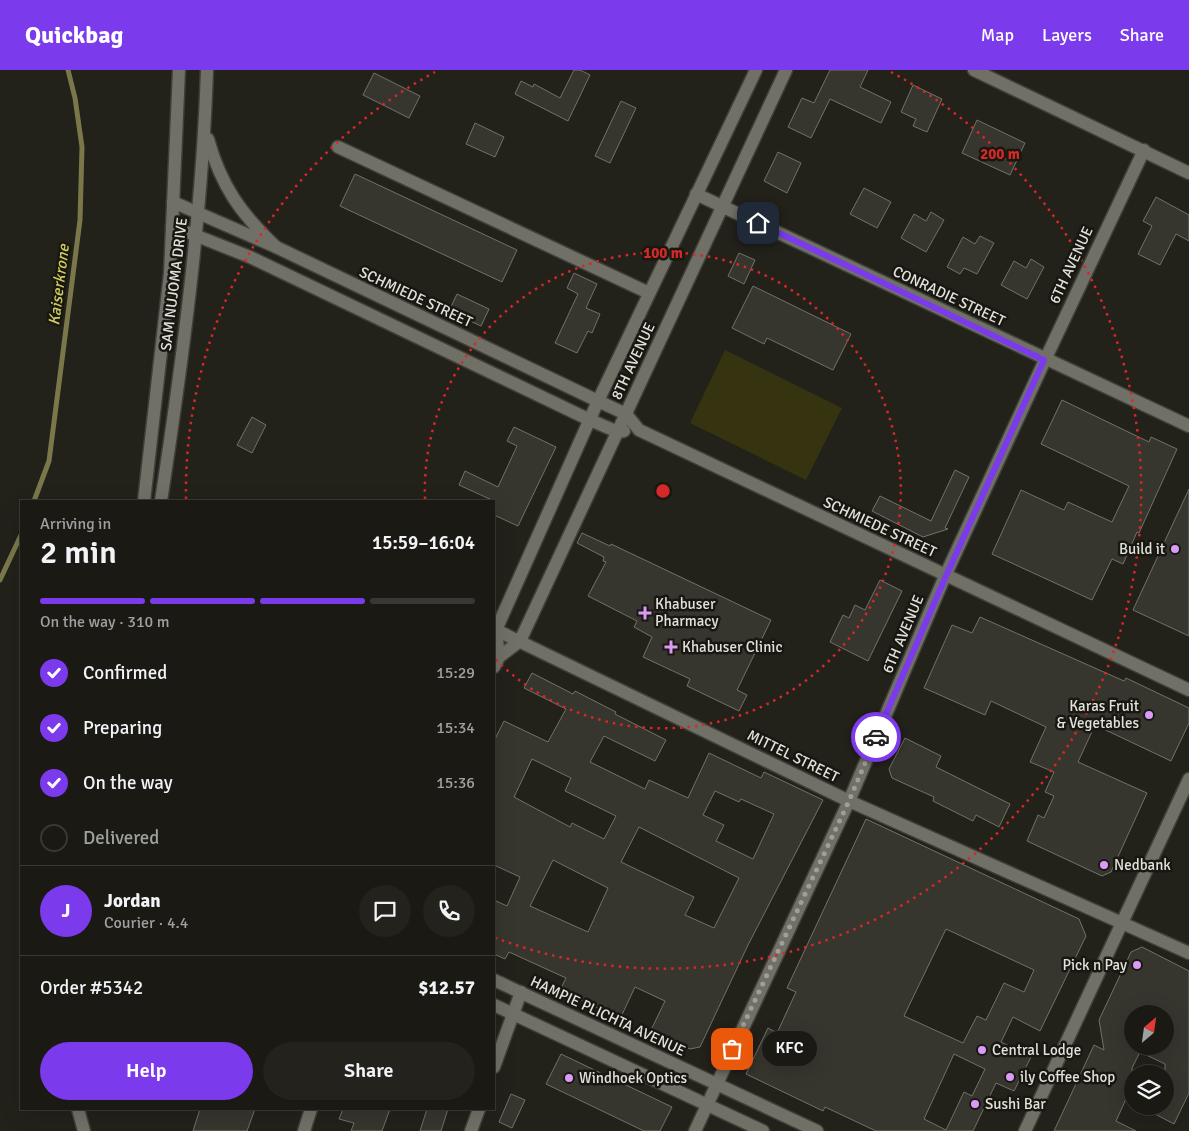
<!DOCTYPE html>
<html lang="en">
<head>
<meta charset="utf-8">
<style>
  :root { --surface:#1a1914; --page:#23221d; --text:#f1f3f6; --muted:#9fa0a0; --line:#383834; --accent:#7c3aed }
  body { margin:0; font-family:Signika,sans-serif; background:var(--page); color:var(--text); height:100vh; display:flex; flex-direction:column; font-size:19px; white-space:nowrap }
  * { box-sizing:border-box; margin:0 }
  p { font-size:16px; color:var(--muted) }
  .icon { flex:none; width:28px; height:28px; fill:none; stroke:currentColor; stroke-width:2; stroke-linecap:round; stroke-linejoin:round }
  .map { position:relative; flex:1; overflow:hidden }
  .details { position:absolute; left:20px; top:430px; width:475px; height:610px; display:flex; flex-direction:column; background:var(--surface); border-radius:0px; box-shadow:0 5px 20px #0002,0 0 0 1px var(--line) }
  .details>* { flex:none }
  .needle { width:32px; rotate:29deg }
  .buttons { position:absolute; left:1124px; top:935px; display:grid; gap:10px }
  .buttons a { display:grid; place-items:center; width:50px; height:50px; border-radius:50%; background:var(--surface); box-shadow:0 5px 20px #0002,0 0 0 1px var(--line); font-size:25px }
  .pin { position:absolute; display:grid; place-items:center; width:42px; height:42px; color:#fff; margin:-21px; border-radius:10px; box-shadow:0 2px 8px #0006 }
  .courier { position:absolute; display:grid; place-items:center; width:50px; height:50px; margin:-25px; border:4px solid #7c3aed; border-radius:50%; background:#fff; color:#222; box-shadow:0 1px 6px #0007 }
  .bubble { position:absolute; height:35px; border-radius:18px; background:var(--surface); box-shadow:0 5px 20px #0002,0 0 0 1px var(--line); font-size:16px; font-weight:600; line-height:35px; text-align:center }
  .headline em { font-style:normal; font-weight:600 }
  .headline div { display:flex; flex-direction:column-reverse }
  .headline { display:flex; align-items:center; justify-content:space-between; height:85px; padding:0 20px }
  h1 { font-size:32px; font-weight:600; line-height:38px }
  .bar { display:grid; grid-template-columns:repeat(4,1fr); gap:8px 5px; align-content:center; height:60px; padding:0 20px }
  .bar i { height:6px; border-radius:4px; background:var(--line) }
  .bar .on { background:var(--accent) }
  .bar p { grid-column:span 4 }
  .line { display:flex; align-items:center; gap:12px; padding:0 20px; border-top:1px solid var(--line) }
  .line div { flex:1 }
  .round { display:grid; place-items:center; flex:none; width:52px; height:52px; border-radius:26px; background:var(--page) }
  ol { padding:0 20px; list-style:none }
  li { display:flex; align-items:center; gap:15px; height:55px }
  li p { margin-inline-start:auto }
  li .icon { padding:5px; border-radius:50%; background:var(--accent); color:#fff; stroke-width:4 }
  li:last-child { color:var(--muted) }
  li i { width:28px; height:28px; border:2px solid var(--line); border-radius:50% }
  .cta { display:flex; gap:10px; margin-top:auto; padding:10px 20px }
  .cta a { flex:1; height:58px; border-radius:30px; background:var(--accent); color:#fff; font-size:20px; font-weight:600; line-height:58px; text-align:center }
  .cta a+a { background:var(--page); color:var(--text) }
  header { display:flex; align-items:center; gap:30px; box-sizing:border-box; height:70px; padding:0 25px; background:var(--accent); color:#fff }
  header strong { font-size:24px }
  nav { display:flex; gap:28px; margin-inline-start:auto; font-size:18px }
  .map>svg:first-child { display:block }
  .green { fill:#363310 }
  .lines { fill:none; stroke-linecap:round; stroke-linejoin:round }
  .stream { stroke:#7a784a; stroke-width:5 }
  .building { fill:#36362e; stroke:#727269; fill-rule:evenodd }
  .minor-casing { stroke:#3f3f39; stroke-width:15 }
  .secondary-casing { stroke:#3f3f39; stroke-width:15 }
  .minor { stroke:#707067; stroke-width:12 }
  .secondary { stroke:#707067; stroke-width:12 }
  .done { stroke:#9f9e99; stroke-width:5; stroke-dasharray:0 9 }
  .route { stroke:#7c3aed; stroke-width:6 }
  .ring { fill:none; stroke:#d62828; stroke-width:2.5; stroke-dasharray:2.5 5 }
  .poi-dot { fill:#db9af6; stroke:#181811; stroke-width:2 }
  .labels { text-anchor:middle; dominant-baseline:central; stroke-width:5; stroke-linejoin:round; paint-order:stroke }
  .street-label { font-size:15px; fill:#e2e2dd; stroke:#181811 }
  .poi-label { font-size:15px; fill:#e2e2dd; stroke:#181811; text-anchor:start }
  .water-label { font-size:16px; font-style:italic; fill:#d2cb60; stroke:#181811 }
  .centre { fill:#d62828; stroke:#181811; stroke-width:2.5 }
  .ring-label { font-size:15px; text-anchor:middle; font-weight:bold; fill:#d62828; stroke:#181811; stroke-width:5; stroke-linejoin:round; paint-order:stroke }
</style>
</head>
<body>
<header>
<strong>Quickbag</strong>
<nav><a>Map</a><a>Layers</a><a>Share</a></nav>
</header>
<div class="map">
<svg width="1189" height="1061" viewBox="0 0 1189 1061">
  <rect width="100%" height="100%" fill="#22211a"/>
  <path class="green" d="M725 280 842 338 806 410 690 353Z"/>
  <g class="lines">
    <g class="stream">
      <path d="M34 431 49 391 80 150 82 77 75 28 68 0"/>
      <path d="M0 510 21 465"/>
    </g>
  </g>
  <g class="building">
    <path d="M574 0H580L590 5 568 51 515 24 521 11 533 17 534 14 560 28Z"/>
    <path d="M830 0H868L860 17 891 32 881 53 830 29 811 68 788 57 802 28 814 33Z"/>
    <path d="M374 3 420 26 409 48 363 25Z"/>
    <path d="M913 15 942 29 927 62 913 56 916 49 901 42Z"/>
    <path d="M621 31 636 38 610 93 595 86Z"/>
    <path d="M977 50 1025 73 1010 105 962 83Z"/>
    <path d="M475 53 504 67 495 87 466 74Z"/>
    <path d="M778 82 801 93 787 123 764 111Z"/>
    <path d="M355 104 517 180 502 212 340 136Z"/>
    <path d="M864 118 891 132 877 158 850 144Z"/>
    <path d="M1156 127 1189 145V171L1176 164 1160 195 1138 184 1152 156 1143 151Z"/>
    <path d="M931 142 944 150 926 182 901 168 914 144 926 151Z"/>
    <path d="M980 166 994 173 977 204 964 198 960 204 947 197 963 167 975 174Z"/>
    <path d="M739 183 755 190 744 214 728 206Z"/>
    <path d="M1031 189 1044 197 1027 229 1001 215 1014 191 1026 198Z"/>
    <path d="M574 203 597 214 586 238 600 244 592 263 588 261 577 283 555 273 578 224 567 218Z"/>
    <path d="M753 216 851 264 833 300 767 268 764 274 732 258Z"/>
    <path d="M457 224 489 239 481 256 449 241Z"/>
    <path d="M1062 330 1149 372 1151 367 1177 379 1139 463 1137 462 1123 494 1112 489 1092 530 992 484 1021 420 1064 440 1068 432 1112 452 1129 416 1041 374Z"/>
    <path d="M252 347 266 355 252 383 237 375Z"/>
    <path d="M514 357 556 377 518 456 494 445V431L459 415 465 401 498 417 517 376 507 371Z"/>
    <path d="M955 400 969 407 945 458 948 459 923 467 872 441 880 426 931 451Z"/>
    <path d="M1189 419V566L1133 540Z"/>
    <path d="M582 463 610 476 611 474 771 550 737 620 747 625 739 641 687 616 690 609 643 587 652 567 634 557 637 551 588 526 606 492 603 491 604 487 577 473Z"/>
    <path d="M880 510 902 521 868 591 830 572 843 545 849 548 855 535 865 540Z"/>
    <path d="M980 547 1124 611 1126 608 1189 638V653L1171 691 1095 655 1078 692 1147 723 1111 802 1102 806 1027 771 1038 745 1044 748 1054 726 1045 722 1054 702 1030 692 1046 657 991 631 985 645 924 618 952 555 972 563Z"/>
    <path d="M532 603 573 624 575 621 616 642 615 644 666 670 655 691 604 666 590 692 645 719 649 710 688 728 709 683 761 708 764 702 823 730 748 875 700 977 690 979 651 960 665 931 635 917 620 949 560 920 566 908 509 882 505 889 494 884V830L507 836 520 807 494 795V671L504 651 548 672 566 639 524 618ZM532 689 571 708 565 721 616 746 604 769 572 753 570 757 514 727ZM715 721 739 732 741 729 774 744 753 789 716 771 724 755 703 745ZM639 757 739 808 714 858 685 845 694 827 621 792ZM553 790 608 818 588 862 530 836Z"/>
    <path d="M905 668 941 686 936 697 1010 734 999 757 976 745 973 751 933 731 934 727 892 708 889 699Z"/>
    <path d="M866 749 1079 849 1086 866 1040 961 1013 947 1001 972 1031 987 1014 1021 996 1013 973 1061H876L825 1037 823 1041 746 1004 768 958 777 963 796 922 787 918ZM946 859 1034 900 1024 922 1004 913 986 950 977 946 963 973 904 946ZM954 984 985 999 972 1026 964 1022 946 1060 924 1049Z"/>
    <path d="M1142 877 1189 901V1023L1174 1054 1140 1036H1165V994L1140 982 1132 998V1033L1126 1029 1116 1051 1136 1061H1054L1094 975 1104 980 1099 950 1131 882ZM1132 944H1165V976H1132Z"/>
    <path d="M561 984 672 1037 660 1061H644L546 1014Z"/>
    <path d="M511 1024 525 1030 512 1058 499 1052Z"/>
    <path d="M200 1039H255L247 1061H193Z"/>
    <path d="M343 1039H390L382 1061H351L354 1053 339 1049Z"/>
    <path d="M427 1039H448L441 1061H420Z"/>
  </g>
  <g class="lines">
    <defs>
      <g id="minor">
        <path d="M974 0 1189 103"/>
        <path d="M338 77 649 223"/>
        <path d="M696 124 1189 356"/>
        <path d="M173 132 276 177 598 331 626 344 639 360 1189 620"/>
        <path d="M172 156 250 187 590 350 618 362 624 361"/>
        <path d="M496 560 849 731 1189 883"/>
        <path d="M499 587 496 560 598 331 756 0"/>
        <path d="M494 597 499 587 520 571 786 0"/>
        <path d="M494 910 817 1061"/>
        <path d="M494 935 763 1061"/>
        <path d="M494 997 521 922"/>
        <path d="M304 1061 311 1039"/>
        <path d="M471 1061 479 1039"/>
        <path d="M695 1061 849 731 945 506 1045 290 1144 80"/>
        <path d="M1025 1061 1189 709"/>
      </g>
      <g id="secondary">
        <path d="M208 69C221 116 241 144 276 177"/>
        <path d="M144 431 170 203 179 0"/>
        <path d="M161 431C183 288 202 145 207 0"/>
        <path d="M78 1039 84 1061"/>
      </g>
    </defs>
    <use href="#minor" class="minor-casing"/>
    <use href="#secondary" class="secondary-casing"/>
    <use href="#minor" class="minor"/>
    <use href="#secondary" class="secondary"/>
  </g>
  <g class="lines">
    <path class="done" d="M732 979 849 731 876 667"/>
    <path class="route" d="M758 153 1044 290 946 506 876 667"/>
  </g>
  <g class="ring">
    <path d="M425 429A238 238 0 1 1 495 589"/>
    <path d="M186 429A477 477 0 0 1 435 2M891 2A477 477 0 0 1 496 868"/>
  </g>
  <g class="poi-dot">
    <circle cx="1175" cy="479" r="5"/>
    <path d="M642.5 535.5h5v5h5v5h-5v5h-5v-5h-5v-5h5z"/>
    <path d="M668.5 569.5h5v5h5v5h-5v5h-5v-5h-5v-5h5z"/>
    <circle cx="1149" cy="645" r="5"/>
    <circle cx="1104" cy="795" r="5"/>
    <circle cx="1137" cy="895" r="5"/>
    <circle cx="982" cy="980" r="5"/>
    <circle cx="1010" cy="1007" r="5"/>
    <circle cx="569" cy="1008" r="5"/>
    <circle cx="975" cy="1034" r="5"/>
  </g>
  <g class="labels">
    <g class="street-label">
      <text transform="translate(1071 195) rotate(-65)">6TH AVENUE</text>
      <text transform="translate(174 214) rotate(-83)">SAM NUJOMA DRIVE</text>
      <text transform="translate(949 226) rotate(25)">CONRADIE STREET</text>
      <text transform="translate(416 227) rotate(25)">SCHMIEDE STREET</text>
      <text transform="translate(633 291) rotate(-65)">8TH AVENUE</text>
      <text transform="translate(880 457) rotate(25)">SCHMIEDE STREET</text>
      <text transform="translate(903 564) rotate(-67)">6TH AVENUE</text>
      <text transform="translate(793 686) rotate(26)">MITTEL STREET</text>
      <text transform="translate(608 946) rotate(25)">HAMPIE PLICHTA AVENUE</text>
    </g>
    <g class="poi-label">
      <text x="1165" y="479" text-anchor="end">Build it</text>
      <text x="655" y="534">Khabuser<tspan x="655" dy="17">Pharmacy</tspan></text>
      <text x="682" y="577">Khabuser Clinic</text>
      <text x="1139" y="636" text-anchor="end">Karas Fruit<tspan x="1139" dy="17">&amp; Vegetables</tspan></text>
      <text x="1114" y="795">Nedbank</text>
      <text x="1127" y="895" text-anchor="end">Pick n Pay</text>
      <text x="992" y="980">Central Lodge</text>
      <text x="1020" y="1007">ily Coffee Shop</text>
      <text x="579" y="1008">Windhoek Optics</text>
      <text x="985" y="1034">Sushi Bar</text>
    </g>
    <g class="water-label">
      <text transform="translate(59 215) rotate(-83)">Kaiserkrone</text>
    </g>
  </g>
  <circle cx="663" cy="421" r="8" class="centre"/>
  <g class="ring-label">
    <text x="1000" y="89">200 m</text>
    <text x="663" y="188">100 m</text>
  </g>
</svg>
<div class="buttons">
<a><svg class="needle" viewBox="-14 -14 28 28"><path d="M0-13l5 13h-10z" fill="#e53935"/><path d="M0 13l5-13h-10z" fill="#9fa0a0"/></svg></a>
<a><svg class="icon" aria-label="layers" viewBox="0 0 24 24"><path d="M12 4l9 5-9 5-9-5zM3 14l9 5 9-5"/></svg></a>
</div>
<div class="pin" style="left:732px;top:979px;background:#ea580c"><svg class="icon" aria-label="bag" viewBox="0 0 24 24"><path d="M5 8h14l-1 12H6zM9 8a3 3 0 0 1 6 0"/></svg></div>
<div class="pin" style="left:758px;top:153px;background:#1f2937"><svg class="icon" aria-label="home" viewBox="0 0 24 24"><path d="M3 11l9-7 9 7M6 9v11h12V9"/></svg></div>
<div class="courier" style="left:876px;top:667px"><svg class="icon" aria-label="car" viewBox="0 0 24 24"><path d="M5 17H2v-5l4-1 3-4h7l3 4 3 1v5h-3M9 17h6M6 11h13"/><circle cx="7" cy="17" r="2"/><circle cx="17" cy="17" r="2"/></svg></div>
<div class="bubble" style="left:762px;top:961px;width:55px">KFC</div>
<section class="details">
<div class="headline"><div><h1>2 min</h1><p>Arriving in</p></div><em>15:59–16:04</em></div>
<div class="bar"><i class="on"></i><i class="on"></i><i class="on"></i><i></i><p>On the way · 310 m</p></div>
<ol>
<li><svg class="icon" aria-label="check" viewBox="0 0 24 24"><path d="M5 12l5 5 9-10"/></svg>Confirmed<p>15:29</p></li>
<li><svg class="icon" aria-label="check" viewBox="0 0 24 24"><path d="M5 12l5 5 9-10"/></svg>Preparing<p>15:34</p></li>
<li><svg class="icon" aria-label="check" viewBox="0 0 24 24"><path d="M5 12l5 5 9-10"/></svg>On the way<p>15:36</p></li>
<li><i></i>Delivered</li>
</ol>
<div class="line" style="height:90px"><b class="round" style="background:var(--accent);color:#fff">J</b><div><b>Jordan</b><p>Courier · 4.4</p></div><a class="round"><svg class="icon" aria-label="chat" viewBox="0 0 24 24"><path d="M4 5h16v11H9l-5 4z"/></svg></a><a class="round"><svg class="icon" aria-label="phone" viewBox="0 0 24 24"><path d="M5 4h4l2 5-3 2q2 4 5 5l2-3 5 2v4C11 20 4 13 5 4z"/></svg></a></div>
<div class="line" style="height:65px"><div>Order #5342</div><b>$12.57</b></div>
<div class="cta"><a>Help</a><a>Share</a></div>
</section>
</div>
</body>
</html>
